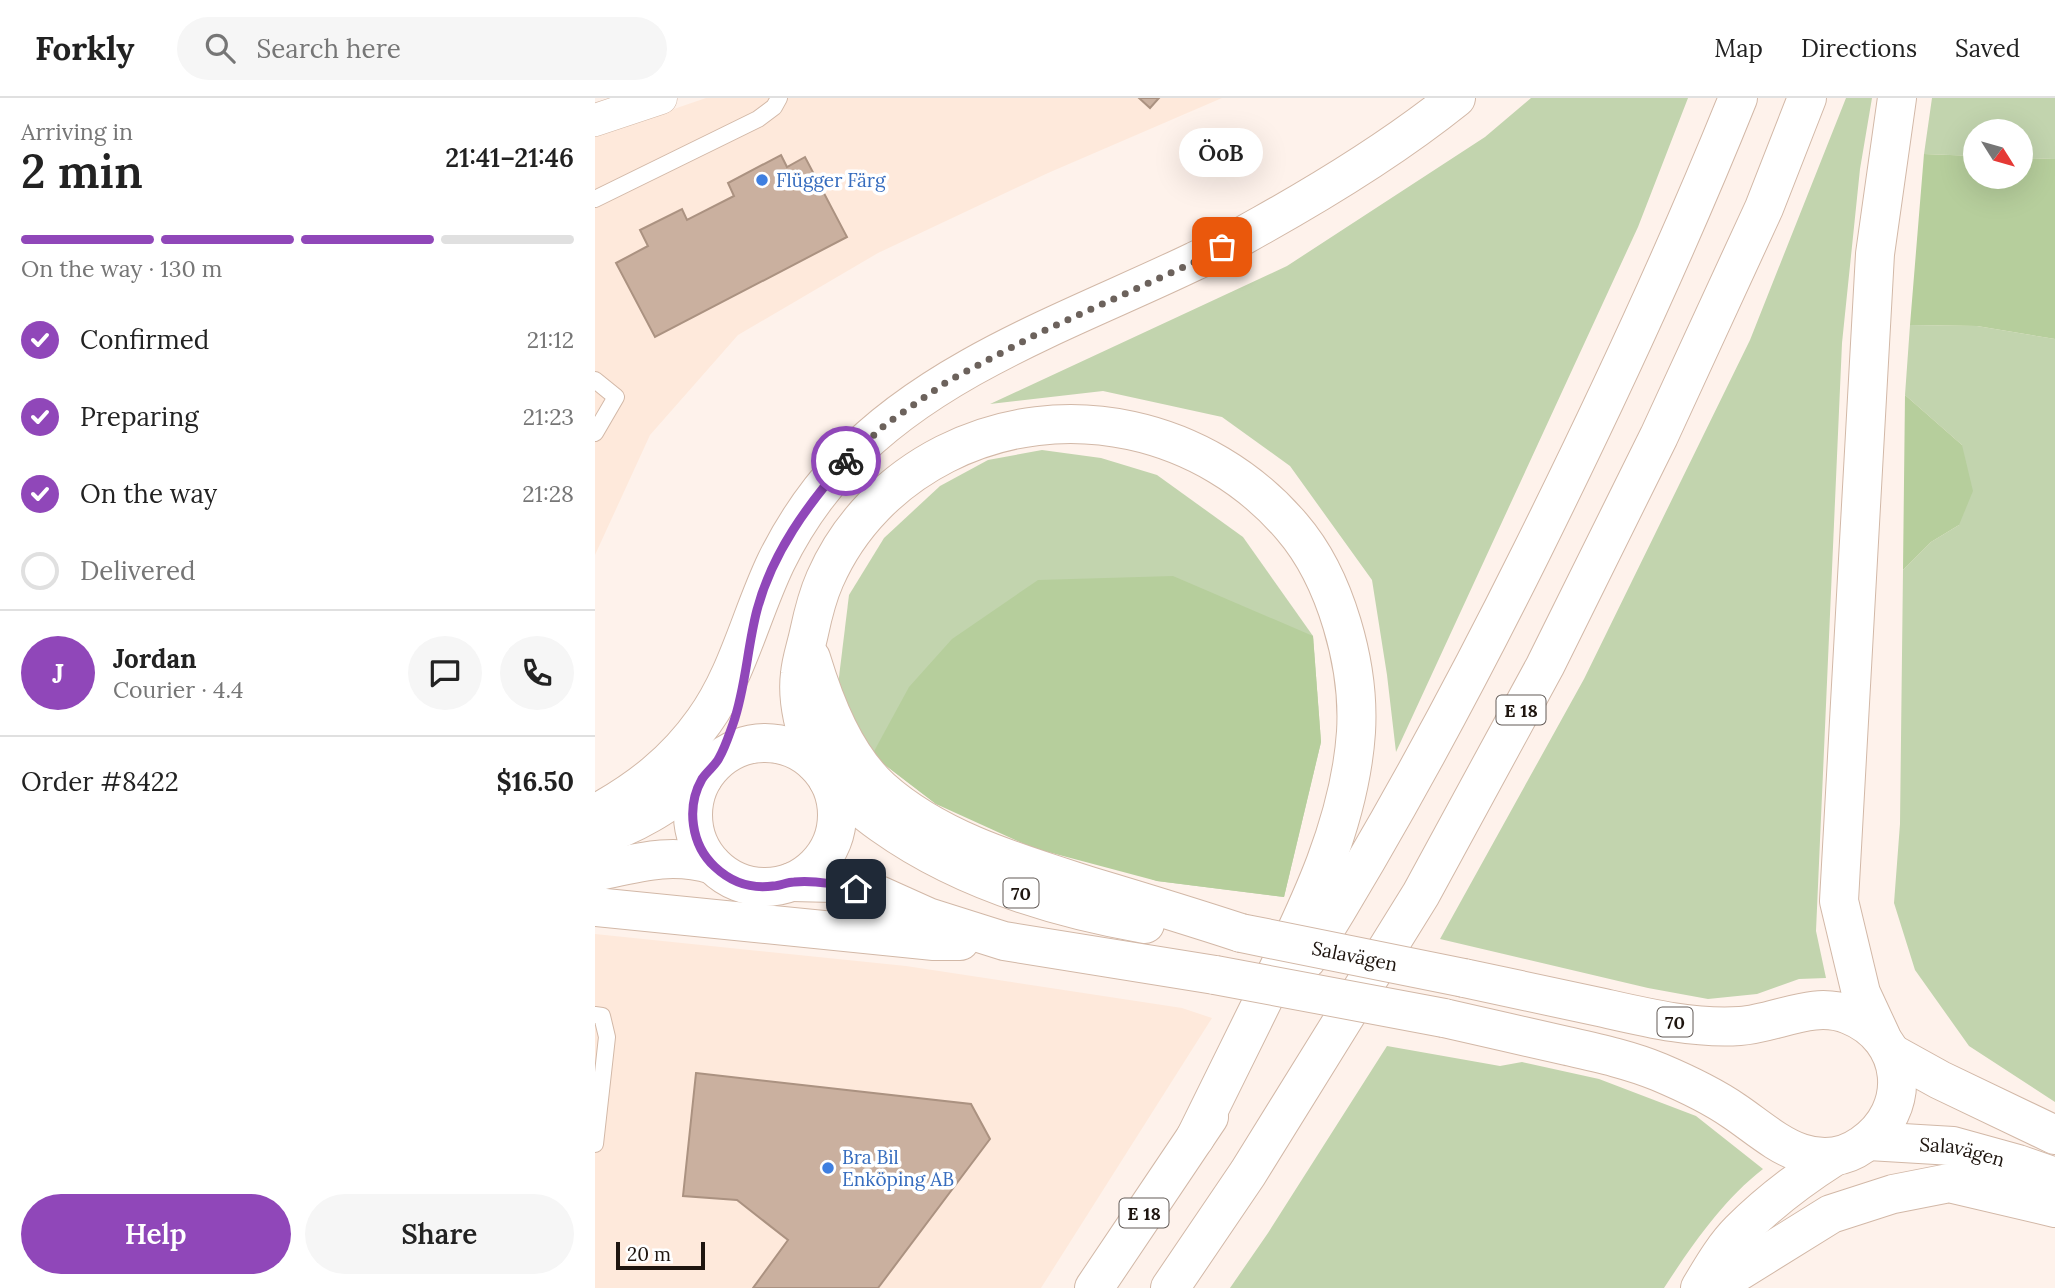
<!DOCTYPE html>
<html lang="en">
<head>
<meta charset="utf-8">
<style>
  :root { --surface:#fff; --page:#f6f6f6; --text:#222; --muted:#767676; --line:#e0e0e0; --accent:#9047b9 }
  body { margin:0; font-family:Lora,serif; background:var(--page); color:var(--text); height:100vh; display:flex; flex-direction:column; font-size:26px; white-space:nowrap }
  * { box-sizing:border-box; margin:0 }
  p { font-size:23px; color:var(--muted) }
  .icon { flex:none; width:38px; height:38px; fill:none; stroke:currentColor; stroke-width:2; stroke-linecap:round; stroke-linejoin:round }
  .map { position:relative; flex:1; overflow:hidden }
  .sheet { display:flex; flex-direction:column; background:var(--surface); width:595px }
  .sheet>* { flex:none }
  .needle { width:46px; rotate:127deg }
  .controls { position:absolute; left:1368px; top:21px; display:grid; gap:14px }
  .controls a { display:grid; place-items:center; width:70px; height:70px; border-radius:50%; background:var(--surface); box-shadow:0 7px 28px #0002; font-size:35px }
  .scale { position:absolute; left:21px; bottom:18px; width:89px; box-sizing:border-box; padding-left:7px; border:4px solid #1e150f; border-top:0; font-size:19px; line-height:24px; white-space:nowrap; color:#1e150f; -webkit-text-stroke:5px #fff; paint-order:stroke }
  .pin { position:absolute; display:grid; place-items:center; width:60px; height:60px; color:#fff; margin:-30px; border-radius:14px; box-shadow:0 4px 10px #0006 }
  .courier { position:absolute; display:grid; place-items:center; width:70px; height:70px; margin:-35px; border:5px solid #9047b9; border-radius:50%; background:#fff; color:#222; box-shadow:0 2px 9px #0007 }
  .bubble { position:absolute; height:49px; border-radius:24px; background:var(--surface); box-shadow:0 7px 28px #0002; font-size:23px; font-weight:600; line-height:49px; text-align:center }
  .overview em { font-style:normal; font-weight:600 }
  .overview div { display:flex; flex-direction:column-reverse }
  .overview { display:flex; align-items:center; justify-content:space-between; height:119px; padding:0 21px }
  h1 { font-size:46px; font-weight:600; line-height:52px }
  .bar { display:grid; grid-template-columns:repeat(4,1fr); gap:10px 7px; align-content:center; height:84px; padding:0 21px }
  .bar i { height:9px; border-radius:5px; background:var(--line) }
  .bar .on { background:var(--accent) }
  .bar p { grid-column:span 4 }
  .line { display:flex; align-items:center; gap:18px; padding:0 21px; border-top:2px solid var(--line) }
  .line div { flex:1 }
  .round { display:grid; place-items:center; flex:none; width:74px; height:74px; border-radius:37px; background:var(--page) }
  ol { padding:0 21px; list-style:none }
  li { display:flex; align-items:center; gap:21px; height:77px }
  li p { margin-inline-start:auto }
  li .icon { padding:7px; border-radius:50%; background:var(--accent); color:#fff; stroke-width:4 }
  li:last-child { color:var(--muted) }
  li i { width:38px; height:38px; border:4px solid var(--line); border-radius:50% }
  .button { display:flex; gap:14px; margin-top:auto; padding:14px 21px }
  .button a { flex:1; height:80px; border-radius:42px; background:var(--accent); color:#fff; font-size:28px; font-weight:600; line-height:80px; text-align:center }
  .button a+a { background:var(--page); color:var(--text) }
  header { display:flex; align-items:center; gap:42px; box-sizing:border-box; height:98px; padding:0 35px; background:var(--surface); border-bottom:2px solid var(--line) }
  header strong { font-size:33px }
  nav { display:flex; gap:38px; margin-inline-start:auto; font-size:24px }
  .search { width:490px; height:63px; background:var(--page); display:flex; align-items:center; gap:18px; box-sizing:border-box; padding:0 24px; border-radius:38px; color:var(--muted); font-size:26px }
  main { display:flex; flex:1; min-height:0 }
  .map>svg:first-child { display:block }
  .built { fill:#fee9db }
  .green { fill:#c2d4ae }
  .forest { fill:#b6ce9c }
  .building { fill:#cab09f; stroke:#ab9281; stroke-width:2 }
  .lines { fill:none; stroke-linecap:round; stroke-linejoin:round }
  .lane-casing { stroke:#d2b8a7; stroke-width:18 }
  .street-casing { stroke:#d2b8a7; stroke-width:33 }
  .secondary-casing { stroke:#d2b8a7; stroke-width:40 }
  .highway-casing { stroke:#d2b8a7; stroke-width:40 }
  .lane { stroke:#fff; stroke-width:16 }
  .street { stroke:#fff; stroke-width:32 }
  .secondary { stroke:#fff; stroke-width:38 }
  .highway { stroke:#fff; stroke-width:38 }
  .highway-bridge-casing { stroke:#d2b8a7; stroke-width:40; stroke-linecap:butt }
  .highway-bridge { stroke:#fff; stroke-width:38 }
  .done { stroke:#6c625c; stroke-width:7; stroke-dasharray:0 12.6 }
  .route { stroke:#9047b9; stroke-width:9 }
  .shop-dot { fill:#3f7fe0; stroke:#fff; stroke-width:2.5 }
  .labels { text-anchor:middle; dominant-baseline:central; stroke-width:7; stroke-linejoin:round; paint-order:stroke }
  .shield { fill:#fff; stroke:#625b57; stroke-width:2 }
  .shield-label { font-size:18px; font-weight:bold; fill:#1e150f }
  .shop-label { font-size:19px; fill:#366cbe; stroke:#fff; text-anchor:start }
  .street-label { font-size:19px; fill:#1e150f; stroke:#fff }
</style>
</head>
<body>
<header>
<strong>Forkly</strong>
<div class="search"><svg class="icon" aria-label="search" viewBox="0 0 24 24"><circle cx="10" cy="10" r="6"/><path d="M15 15l6 6"/></svg>Search here</div>
<nav><a>Map</a><a>Directions</a><a>Saved</a></nav>
</header>
<main>
<section class="sheet">
<div class="overview"><div><h1>2 min</h1><p>Arriving in</p></div><em>21:41–21:46</em></div>
<div class="bar"><i class="on"></i><i class="on"></i><i class="on"></i><i></i><p>On the way · 130 m</p></div>
<ol>
<li><svg class="icon" aria-label="check" viewBox="0 0 24 24"><path d="M5 12l5 5 9-10"/></svg>Confirmed<p>21:12</p></li>
<li><svg class="icon" aria-label="check" viewBox="0 0 24 24"><path d="M5 12l5 5 9-10"/></svg>Preparing<p>21:23</p></li>
<li><svg class="icon" aria-label="check" viewBox="0 0 24 24"><path d="M5 12l5 5 9-10"/></svg>On the way<p>21:28</p></li>
<li><i></i>Delivered</li>
</ol>
<div class="line" style="height:126px"><b class="round" style="background:var(--accent);color:#fff">J</b><div><b>Jordan</b><p>Courier · 4.4</p></div><a class="round"><svg class="icon" aria-label="chat" viewBox="0 0 24 24"><path d="M4 5h16v11H9l-5 4z"/></svg></a><a class="round"><svg class="icon" aria-label="phone" viewBox="0 0 24 24"><path d="M5 4h4l2 5-3 2q2 4 5 5l2-3 5 2v4C11 20 4 13 5 4z"/></svg></a></div>
<div class="line" style="height:91px"><div>Order #8422</div><b>$16.50</b></div>
<div class="button"><a>Help</a><a>Share</a></div>
</section>
<div class="map">
<svg width="1460" height="1190" viewBox="0 0 1460 1190">
  <rect width="100%" height="100%" fill="#fef2eb"/>
  <g class="built">
    <path d="M111 0H627L453 75 283 155 143 237 55 337 0 457V38Z"/>
    <path d="M0 836 311 868 587 910 617 920 446 1190H0Z"/>
  </g>
  <g class="green">
    <path d="M936 0H1093L1043 129 801 654 792 577 777 482 695 368 627 319 508 293 395 306 692 168 890 39Z"/>
    <path d="M1251 0H1277L1265 71 1247 245 1221 833 1231 880 1204 881 1162 896 1113 901 1053 890 845 841 989 581 1155 242Z"/>
    <path d="M1337 0H1460V61L1426 60V33H1381V58L1329 56Z"/>
    <path d="M1315 227 1382 228 1460 241V1004L1374 948 1320 872 1299 805 1305 726 1308 472 1336 444 1364 427 1367 347 1310 297Z"/>
    <path d="M447 352 506 360 562 377 648 439 718 538 726 644 689 799 562 783 341 706 277 657 243 587 254 497 289 440 345 388 393 362Z"/>
    <path d="M792 948 905 968 927 964 1004 981 1101 1018 1168 1071C1128 1102 1097 1147 1069 1190H635L673 1135Z"/>
  </g>
  <g class="forest">
    <path d="M1329 56 1381 58V79H1426V60L1460 61V241L1382 228 1315 227Z"/>
    <path d="M1310 297 1367 347 1378 393 1364 427 1336 444 1308 472Z"/>
    <path d="M578 478 718 538 726 644 689 799 562 783 438 750 341 706 277 657 314 589 357 541 443 482Z"/>
  </g>
  <g class="building">
    <path d="M544 0H564L555 10Z"/>
    <path d="M186 57 192 69 210 59 252 139 60 239 21 165 53 148 45 132 87 111 92 122 139 98 133 85Z"/>
    <path d="M101 975 376 1006 395 1041 283 1190H158L193 1142 142 1102 88 1098Z"/>
  </g>
  <g class="lines">
    <defs>
      <g id="lane">
        <path d="M0 101 163 21 179 9 184 0"/>
        <path d="M0 282 21 299 0 335"/>
        <path d="M0 917 7 918 12 939 0 1046"/>
      </g>
      <path id="street" d="M0 22 66 0"/>
      <g id="secondary">
        <path d="M0 739C41 728 74 704 108 680"/>
        <path d="M0 774C42 765 76 754 118 767"/>
      </g>
      <g id="highway">
        <path d="M216 560C230 606 250 658 286 691 344 743 426 766 498 789 548 804 597 819 646 835"/>
        <circle cx="170" cy="717" r="72"/>
        <path d="M221 666C212 638 201 606 205 576 206 563 211 549 214 535 218 516 222 499 230 481 254 426 297 383 350 356 468 296 612 329 697 429 741 480 765 568 761 634 755 724 714 808 675 888 650 938 625 989 600 1040"/>
        <path d="M233 682C251 697 268 713 287 726 364 781 458 810 550 826"/>
        <path d="M0 716C44 692 80 664 109 623 143 576 156 516 181 464 199 427 222 394 250 364 340 268 484 219 600 163 623 153 645 139 667 127 735 89 800 49 861 0"/>
        <path d="M197 784 239 785 284 797 333 819 409 843 620 877"/>
        <path d="M0 809 339 843H365"/>
        <path d="M712 861C794 729 868 592 937 453 1011 304 1081 154 1143 0"/>
        <path d="M849 920C890 929 931 939 972 948 1003 955 1035 962 1064 974 1090 985 1116 997 1139 1013 1160 1027 1182 1047 1206 1055 1227 1062 1249 1060 1267 1047 1319 1012 1312 940 1254 917 1218 902 1181 926 1145 928 1099 931 1053 920 1009 910 963 900 916 890 869 880"/>
        <path d="M1286 938 1266 895 1244 803 1280 156 1302 0"/>
        <path d="M1298 956 1345 982 1460 1037"/>
        <path id="s1" d="M1274 1043 1358 1048 1423 1066 1460 1079"/>
        <path d="M499 1190 614 1019"/>
        <path d="M575 1190 653 1075 826 796 950 568 1064 338 1169 110 1212 0"/>
        <path d="M1105 1190C1117 1170 1129 1149 1145 1133 1173 1105 1206 1080 1239 1059"/>
        <path d="M1117 1190 1236 1116 1298 1096 1354 1085 1460 1110"/>
      </g>
    </defs>
    <use href="#lane" class="lane-casing"/>
    <use href="#street" class="street-casing"/>
    <use href="#secondary" class="secondary-casing"/>
    <use href="#highway" class="highway-casing"/>
    <use href="#lane" class="lane"/>
    <use href="#street" class="street"/>
    <use href="#secondary" class="secondary"/>
    <use href="#highway" class="highway"/>
    <defs>
      <g id="highway-bridge">
        <path id="s2" d="M646 835 869 880"/>
        <path d="M620 877 849 920"/>
      </g>
    </defs>
    <use href="#highway-bridge" class="highway-bridge-casing"/>
    <use href="#highway-bridge" class="highway-bridge"/>
  </g>
  <g class="lines">
    <path class="done" d="M251 363 291 326 353 283 444 235 604 162 627 149"/>
    <path class="route" d="M251 363C213 406 177 455 162 512 152 550 151 589 138 626 134 637 130 650 124 660 120 668 112 673 107 681 91 709 96 747 120 769 136 784 156 791 178 788 185 788 192 784 199 784 220 782 241 786 261 791"/>
  </g>
  <g class="shop-dot">
    <circle cx="167" cy="82" r="7"/>
    <circle cx="233" cy="1070" r="7"/>
  </g>
  <g class="labels">
    <g class="shield">
      <rect x="901.5" y="597.5" width="49" height="29" rx="5"/>
      <rect x="408.5" y="780.5" width="35" height="29" rx="5"/>
      <rect x="1062.5" y="909.5" width="35" height="29" rx="5"/>
      <rect x="524.5" y="1100.5" width="49" height="29" rx="5"/>
    </g>
    <g class="shield-label">
      <text x="926" y="612">E 18</text>
      <text x="426" y="795">70</text>
      <text x="1080" y="924">70</text>
      <text x="549" y="1115">E 18</text>
    </g>
    <g class="shop-label">
      <text x="181" y="82">Flügger Färg</text>
      <text x="247" y="1059">Bra Bil<tspan x="247" dy="22">Enköping AB</tspan></text>
    </g>
    <g class="street-label">
      <text stroke="none"><textPath href="#s2" startOffset="116">Salavägen</textPath></text>
      <text stroke="none"><textPath href="#s1" startOffset="94">Salavägen</textPath></text>
    </g>
  </g>
</svg>
<div class="controls">
<a><svg class="needle" viewBox="-14 -14 28 28"><path d="M0-13l5 13h-10z" fill="#e53935"/><path d="M0 13l5-13h-10z" fill="#767676"/></svg></a>
</div>
<div class="scale">20 m</div>
<div class="pin" style="left:627px;top:149px;background:#ea580c"><svg class="icon" aria-label="bag" viewBox="0 0 24 24"><path d="M5 8h14l-1 12H6zM9 8a3 3 0 0 1 6 0"/></svg></div>
<div class="pin" style="left:261px;top:791px;background:#1f2937"><svg class="icon" aria-label="home" viewBox="0 0 24 24"><path d="M3 11l9-7 9 7M6 9v11h12V9"/></svg></div>
<div class="courier" style="left:251px;top:363px"><svg class="icon" aria-label="bike" viewBox="0 0 24 24"><circle cx="6" cy="16" r="4"/><circle cx="18" cy="16" r="4"/><path d="M6 16l4-8h5l3 8M10 8l3 8H6M13 5h3"/></svg></div>
<div class="bubble" style="left:584px;top:30px;width:84px">ÖoB</div>
</div>
</main>
</body>
</html>
